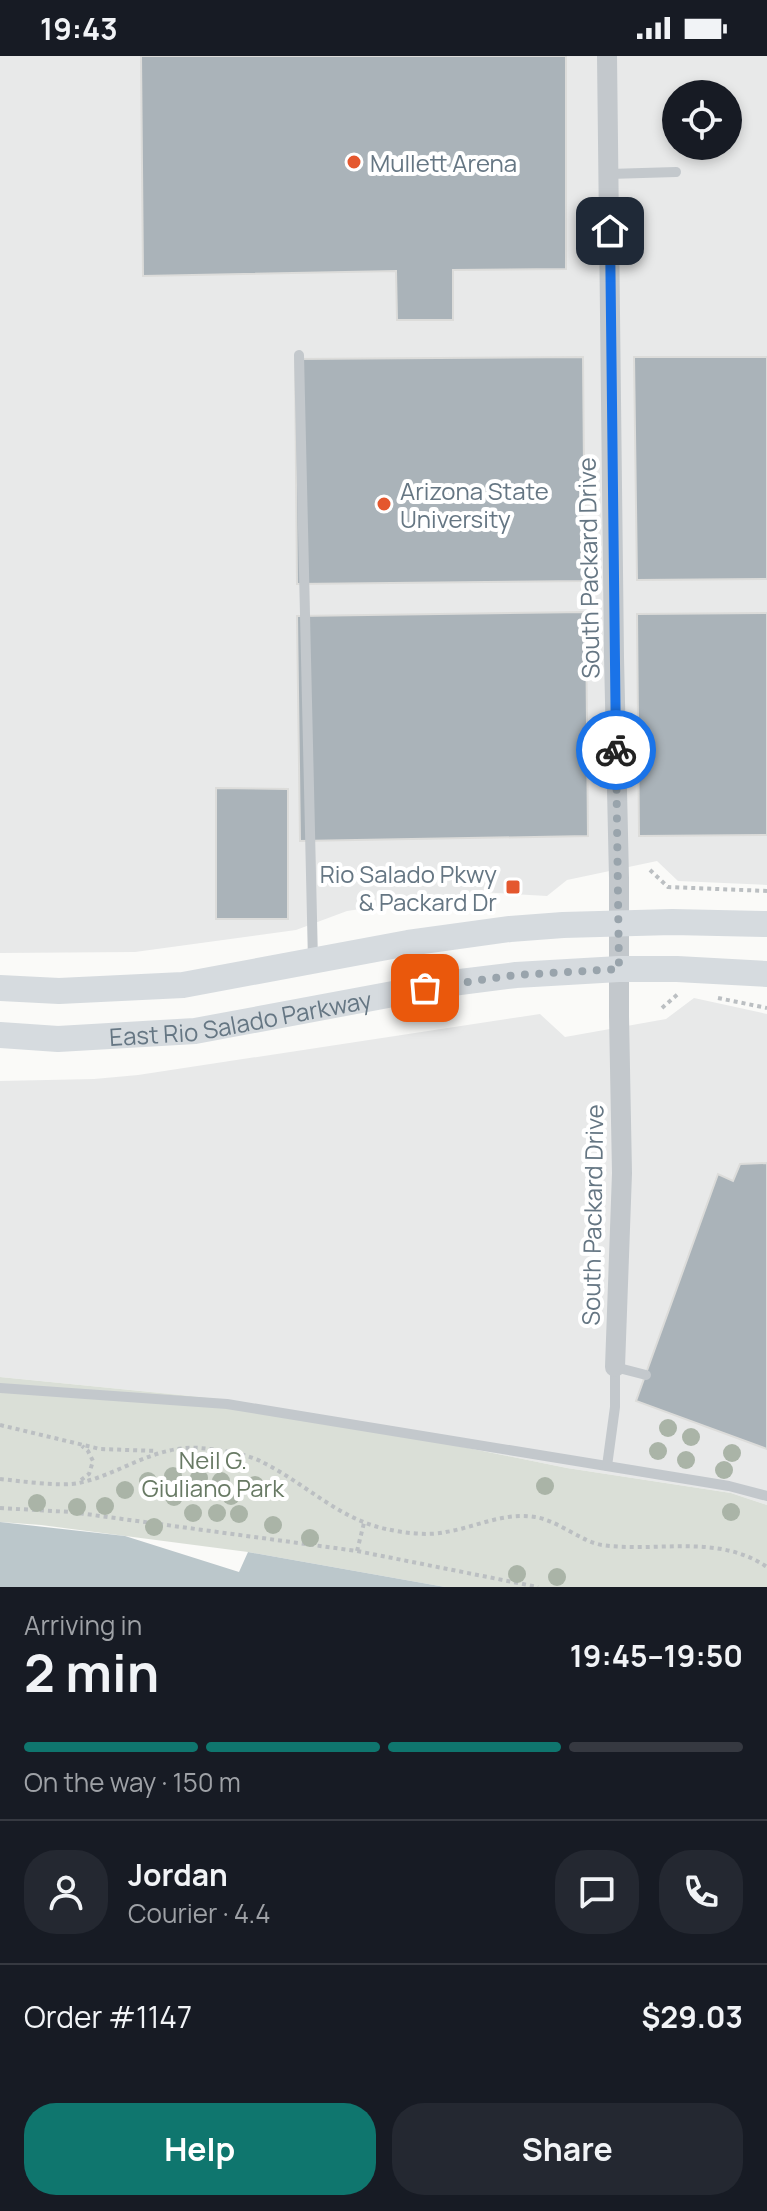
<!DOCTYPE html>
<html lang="en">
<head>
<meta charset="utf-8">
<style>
  :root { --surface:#171b24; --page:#242831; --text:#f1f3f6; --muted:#9ea1a6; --line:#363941; --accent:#0f766e }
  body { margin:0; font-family:Manrope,sans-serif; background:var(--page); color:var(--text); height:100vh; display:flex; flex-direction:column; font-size:30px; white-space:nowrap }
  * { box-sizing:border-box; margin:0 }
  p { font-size:26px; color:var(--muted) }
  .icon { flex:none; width:44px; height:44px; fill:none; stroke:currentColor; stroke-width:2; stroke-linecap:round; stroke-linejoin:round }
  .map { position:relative; height:1531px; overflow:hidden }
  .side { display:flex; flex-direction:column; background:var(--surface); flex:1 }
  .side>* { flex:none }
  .tools { position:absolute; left:662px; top:24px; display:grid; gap:16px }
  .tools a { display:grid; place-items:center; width:80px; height:80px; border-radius:50%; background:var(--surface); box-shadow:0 4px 12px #0003; font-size:40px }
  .pin { position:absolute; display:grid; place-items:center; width:68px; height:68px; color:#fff; margin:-34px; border-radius:16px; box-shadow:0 4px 12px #0006 }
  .courier { position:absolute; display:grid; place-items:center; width:80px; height:80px; margin:-40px; border:6px solid #1a73e8; border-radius:50%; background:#fff; color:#222; box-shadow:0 2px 10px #0007 }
  .summary em { font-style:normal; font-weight:700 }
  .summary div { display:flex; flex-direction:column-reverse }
  .summary { display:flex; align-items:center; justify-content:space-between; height:136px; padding:0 24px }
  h1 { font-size:52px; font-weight:700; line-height:60px }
  .bar { display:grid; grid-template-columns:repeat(4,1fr); gap:12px 8px; align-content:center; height:96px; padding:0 24px }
  .bar i { height:10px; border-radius:6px; background:var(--line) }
  .bar .on { background:var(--accent) }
  .bar p { grid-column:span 4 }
  .line { display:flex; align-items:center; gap:20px; padding:0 24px; border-top:2px solid var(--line) }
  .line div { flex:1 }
  .round { display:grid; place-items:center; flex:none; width:84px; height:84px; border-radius:32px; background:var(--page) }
  .cta { display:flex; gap:16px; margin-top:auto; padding:16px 24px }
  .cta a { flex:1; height:92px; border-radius:32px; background:var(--accent); color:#fff; font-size:32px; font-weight:700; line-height:92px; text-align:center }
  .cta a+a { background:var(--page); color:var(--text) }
  .status { display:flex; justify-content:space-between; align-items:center; height:56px; padding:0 40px; background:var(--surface); direction:ltr }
  .status svg { height:22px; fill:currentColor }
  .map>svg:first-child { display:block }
  .built { fill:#e8e9e9; fill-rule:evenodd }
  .green { fill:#dadfd7 }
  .water { fill:#bbc7cb }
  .building { fill:#aab3b9; stroke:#dcdcda; stroke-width:2 }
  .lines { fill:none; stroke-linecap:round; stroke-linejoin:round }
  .path { stroke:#bbbfc2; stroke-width:4; stroke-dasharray:4 4; stroke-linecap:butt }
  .lane { stroke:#c3c8cc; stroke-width:10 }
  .street { stroke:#c3c8cc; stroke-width:20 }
  .secondary { stroke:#d6dbdf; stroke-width:26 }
  .tree { fill:#aab4a7 }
  .done { stroke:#99a4ac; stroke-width:8; stroke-dasharray:0 14.4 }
  .route { stroke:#1a73e8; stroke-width:10 }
  .poi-dot { fill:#e4572e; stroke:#fff; stroke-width:3 }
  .labels { text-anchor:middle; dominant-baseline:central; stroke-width:8; stroke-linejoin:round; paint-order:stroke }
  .poi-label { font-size:24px; fill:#657683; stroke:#fff; text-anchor:start }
  .street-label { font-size:24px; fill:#657683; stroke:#fff }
  .park-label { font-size:24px; fill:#687a64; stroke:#fff }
</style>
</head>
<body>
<div class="status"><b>19:43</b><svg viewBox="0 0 49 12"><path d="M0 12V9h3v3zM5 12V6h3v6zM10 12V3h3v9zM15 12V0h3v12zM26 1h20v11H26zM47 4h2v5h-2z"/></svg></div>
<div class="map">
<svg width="767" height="1531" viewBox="0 0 767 1531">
  <rect width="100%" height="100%" fill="#fafaf8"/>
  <g class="built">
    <path d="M0 0H767V829L678 825 657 805 567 824 547 840 478 836 347 855 296 874 135 896 0 897ZM676 38H728V90H676Z"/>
    <path d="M694 942 767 958V1449L731 1437 567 1412 231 1344 0 1321V1025L94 1023 138 1019 540 958 565 981 666 963Z"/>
  </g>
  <path class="green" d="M0 1321 231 1344 567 1412 731 1437 767 1449V1531H445L248 1496 41 1469 0 1466Z"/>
  <path class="water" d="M0 1466 125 1480 239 1516 248 1496 445 1531H0Z"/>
  <g class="building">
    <path d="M141 0H566V213L453 214V264H397L396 215 143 220Z"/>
    <path d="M583 301 585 525 297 528 295 303Z"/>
    <path d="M634 301H767V523L637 524Z"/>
    <path d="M586 556 588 780 300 785 297 560Z"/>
    <path d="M767 557V779L639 780 637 558Z"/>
    <path d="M216 732 288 733V863H216Z"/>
    <path d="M767 1107V1393L636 1345 718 1118 733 1125 740 1108Z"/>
  </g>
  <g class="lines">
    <g class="path">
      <path d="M650 814 668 831 767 835"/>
      <path d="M718 942 767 952"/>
      <path d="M662 952 678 938"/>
      <path d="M0 1369 100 1393 157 1395"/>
      <path d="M0 1423C20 1425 61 1431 79 1427 121 1418 154 1389 200 1392 220 1394 246 1397 264 1407 306 1428 339 1463 386 1473 404 1477 428 1480 446 1476 476 1471 504 1456 535 1461 557 1464 582 1486 602 1489 657 1497 717 1477 767 1511"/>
      <path d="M81 1424 89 1418 93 1405 88 1395 82 1390"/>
      <path d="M0 1452 71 1456 357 1495 538 1531"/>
      <path d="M357 1495 364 1467"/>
    </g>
    <g class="lane">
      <path d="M609 118 676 116"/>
      <path d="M299 299 313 905"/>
      <path d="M0 1332 227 1348 729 1430 767 1440"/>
      <path d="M607 1410 615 1351V1311L646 1319"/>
    </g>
    <path class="street" d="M607 0 614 601 619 822V960L622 1117 615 1311"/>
    <g class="secondary">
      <path d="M0 932 59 935 183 929 408 887 510 873 563 869 672 866 767 868"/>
      <path id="s1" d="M0 979 58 983 195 975 452 927 516 919 619 913H677L767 918"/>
    </g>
  </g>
  <g class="tree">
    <circle cx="668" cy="1372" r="9"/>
    <circle cx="691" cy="1381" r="9"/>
    <circle cx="658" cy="1395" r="9"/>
    <circle cx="732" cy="1397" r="9"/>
    <circle cx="686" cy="1404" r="9"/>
    <circle cx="724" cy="1414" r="9"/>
    <circle cx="173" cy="1420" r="9"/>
    <circle cx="199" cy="1422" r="9"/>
    <circle cx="148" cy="1425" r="9"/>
    <circle cx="221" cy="1425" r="9"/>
    <circle cx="255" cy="1429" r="9"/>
    <circle cx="545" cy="1430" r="9"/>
    <circle cx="125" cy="1434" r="9"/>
    <circle cx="231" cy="1440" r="9"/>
    <circle cx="174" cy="1441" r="9"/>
    <circle cx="37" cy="1447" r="9"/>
    <circle cx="105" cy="1450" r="9"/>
    <circle cx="77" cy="1451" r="9"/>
    <circle cx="731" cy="1456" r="9"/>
    <circle cx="193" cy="1457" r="9"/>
    <circle cx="217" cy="1457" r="9"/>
    <circle cx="239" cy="1458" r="9"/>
    <circle cx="273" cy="1469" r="9"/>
    <circle cx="154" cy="1471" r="9"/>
    <circle cx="310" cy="1482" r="9"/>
    <circle cx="517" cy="1518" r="9"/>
    <circle cx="557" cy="1521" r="9"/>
  </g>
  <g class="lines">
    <path class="done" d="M425 932 516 919 619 913 616 694"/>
    <path class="route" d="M610 175 616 694"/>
  </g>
  <g class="poi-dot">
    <circle cx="354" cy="106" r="8"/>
    <circle cx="384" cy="448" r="8"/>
    <rect x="505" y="823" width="16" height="16" rx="4"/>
  </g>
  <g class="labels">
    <g class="poi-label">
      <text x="370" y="106">Mullett Arena</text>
      <text x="400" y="434">Arizona State<tspan x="400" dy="28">University</tspan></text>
      <text x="497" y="817" text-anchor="end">Rio Salado Pkwy<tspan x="497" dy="28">&amp; Packard Dr</tspan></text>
    </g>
    <g class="street-label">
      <text transform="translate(588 512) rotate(-91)">South Packard Drive</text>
      <text stroke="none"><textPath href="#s1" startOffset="242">East Rio Salado Parkway</textPath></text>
      <text transform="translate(592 1159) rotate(-89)">South Packard Drive</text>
    </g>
    <g class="park-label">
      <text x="213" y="1403">Neil G.<tspan x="213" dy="28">Giuliano Park</tspan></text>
    </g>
  </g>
</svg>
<div class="tools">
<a><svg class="icon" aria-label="locate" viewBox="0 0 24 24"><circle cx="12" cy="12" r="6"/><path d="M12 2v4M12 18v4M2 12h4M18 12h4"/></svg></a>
</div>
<div class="pin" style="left:425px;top:932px;background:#ea580c"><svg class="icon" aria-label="bag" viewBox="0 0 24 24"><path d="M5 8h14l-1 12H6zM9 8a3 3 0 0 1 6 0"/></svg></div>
<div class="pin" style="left:610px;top:175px;background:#1f2937"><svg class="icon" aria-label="home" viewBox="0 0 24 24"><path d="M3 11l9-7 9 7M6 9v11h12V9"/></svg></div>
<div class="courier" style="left:616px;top:694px"><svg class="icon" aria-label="bike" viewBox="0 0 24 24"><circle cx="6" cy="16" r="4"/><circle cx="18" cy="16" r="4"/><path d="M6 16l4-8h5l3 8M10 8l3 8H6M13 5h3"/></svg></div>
</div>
<section class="side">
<div class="summary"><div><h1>2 min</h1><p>Arriving in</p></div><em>19:45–19:50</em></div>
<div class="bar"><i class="on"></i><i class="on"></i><i class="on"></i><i></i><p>On the way · 150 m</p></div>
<div class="line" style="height:144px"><a class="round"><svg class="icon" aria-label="person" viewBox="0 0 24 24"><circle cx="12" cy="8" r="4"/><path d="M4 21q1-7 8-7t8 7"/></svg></a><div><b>Jordan</b><p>Courier · 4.4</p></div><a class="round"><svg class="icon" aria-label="chat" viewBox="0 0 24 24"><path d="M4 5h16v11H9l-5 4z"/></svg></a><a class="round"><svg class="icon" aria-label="phone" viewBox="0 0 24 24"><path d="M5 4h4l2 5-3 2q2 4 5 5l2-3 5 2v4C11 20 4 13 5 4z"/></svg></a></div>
<div class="line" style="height:104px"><div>Order #1147</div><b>$29.03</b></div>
<div class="cta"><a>Help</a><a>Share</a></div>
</section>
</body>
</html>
